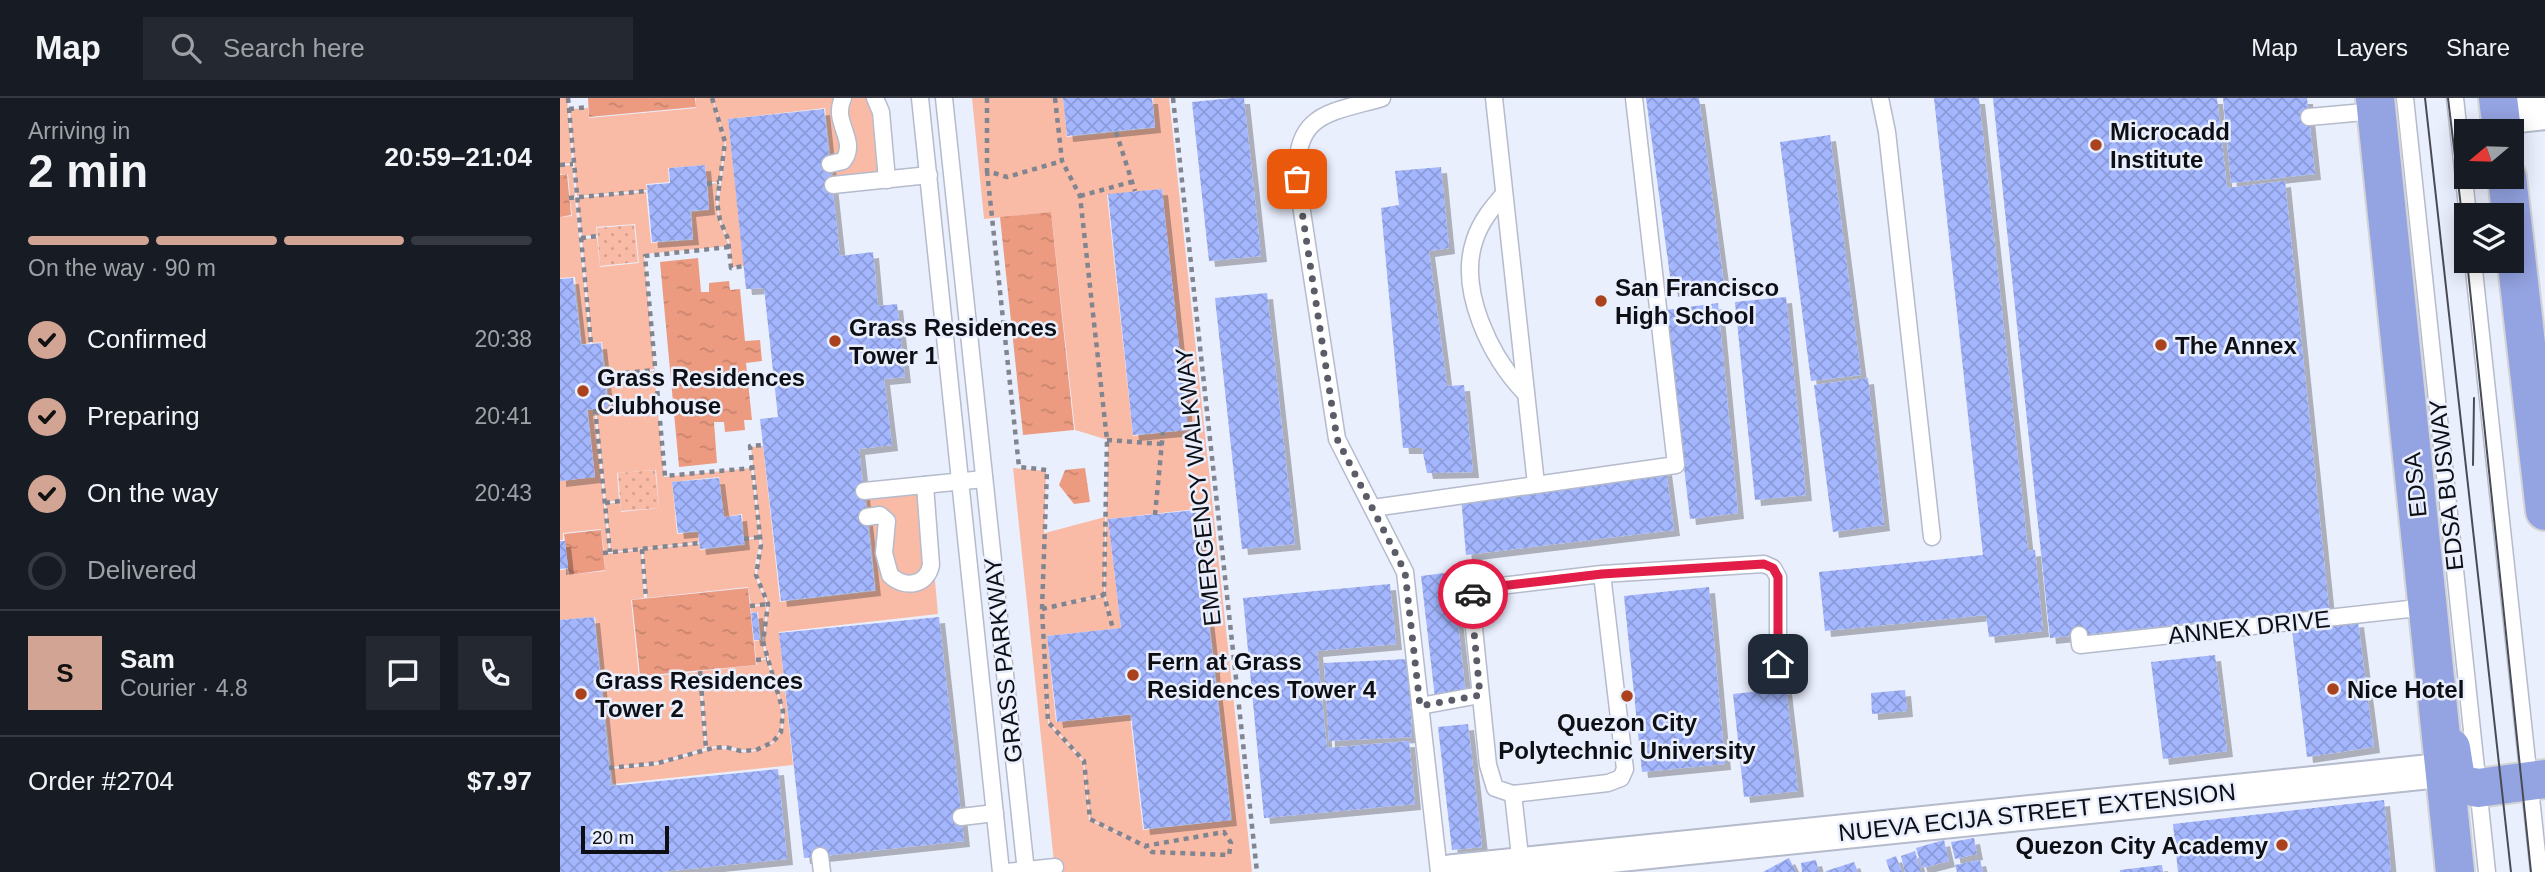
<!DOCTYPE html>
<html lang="en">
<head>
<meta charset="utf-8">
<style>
  :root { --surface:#171b24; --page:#242831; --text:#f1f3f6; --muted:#9ea1a6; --line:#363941; --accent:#d1a494 }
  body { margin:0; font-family:Helvetica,sans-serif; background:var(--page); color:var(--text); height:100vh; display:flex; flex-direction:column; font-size:26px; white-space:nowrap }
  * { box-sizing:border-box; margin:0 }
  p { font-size:23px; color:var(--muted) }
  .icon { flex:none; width:38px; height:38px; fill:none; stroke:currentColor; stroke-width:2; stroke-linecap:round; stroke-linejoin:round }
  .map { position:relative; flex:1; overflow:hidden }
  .sheet { display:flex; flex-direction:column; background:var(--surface); width:560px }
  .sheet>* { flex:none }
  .needle { width:46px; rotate:251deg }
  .controls { position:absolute; left:1894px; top:21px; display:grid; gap:14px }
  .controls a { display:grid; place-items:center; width:70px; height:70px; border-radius:0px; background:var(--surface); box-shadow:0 4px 18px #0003; font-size:35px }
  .scale { position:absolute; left:21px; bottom:18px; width:88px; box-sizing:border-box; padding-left:7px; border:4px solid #0d0f15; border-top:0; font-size:19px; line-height:24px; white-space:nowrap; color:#0d0f15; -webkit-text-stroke:5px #eaeffe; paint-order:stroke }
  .pin { position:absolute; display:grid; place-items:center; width:60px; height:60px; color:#fff; margin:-30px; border-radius:14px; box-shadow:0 4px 10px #0006 }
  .courier { position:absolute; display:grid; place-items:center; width:70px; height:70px; margin:-35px; border:5px solid #e11d48; border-radius:50%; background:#fff; color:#222; box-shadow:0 2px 9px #0007 }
  .head em { font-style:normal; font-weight:700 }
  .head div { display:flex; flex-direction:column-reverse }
  .head { display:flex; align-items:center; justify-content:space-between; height:119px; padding:0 28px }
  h1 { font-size:46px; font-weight:700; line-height:52px }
  .bar { display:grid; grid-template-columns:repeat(4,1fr); gap:10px 7px; align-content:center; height:84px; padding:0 28px }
  .bar i { height:9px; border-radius:5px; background:var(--line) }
  .bar .selected { background:var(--accent) }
  .bar p { grid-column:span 4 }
  .line { display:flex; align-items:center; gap:18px; padding:0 28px; border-top:2px solid var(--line) }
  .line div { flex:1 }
  .round { display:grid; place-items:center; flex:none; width:74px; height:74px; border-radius:0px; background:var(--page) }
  ol { padding:0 28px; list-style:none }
  li { display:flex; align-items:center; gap:21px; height:77px }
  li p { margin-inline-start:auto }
  li .icon { padding:7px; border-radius:50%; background:var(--accent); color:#111; stroke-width:4 }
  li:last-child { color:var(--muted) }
  li i { width:38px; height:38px; border:4px solid var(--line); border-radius:50% }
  header { display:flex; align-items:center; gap:42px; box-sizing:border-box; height:98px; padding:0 35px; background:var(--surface); border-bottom:2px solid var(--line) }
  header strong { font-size:33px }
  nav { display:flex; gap:38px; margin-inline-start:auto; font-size:24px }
  .search { width:490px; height:63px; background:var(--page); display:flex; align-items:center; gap:18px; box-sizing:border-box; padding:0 24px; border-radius:0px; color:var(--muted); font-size:26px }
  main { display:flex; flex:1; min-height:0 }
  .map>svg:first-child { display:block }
  .green { fill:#fabba6; fill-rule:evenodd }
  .park { fill:url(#park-dots) }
  .water { fill:url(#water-ripples) }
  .building { fill:url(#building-cross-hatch); filter:url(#shadow) }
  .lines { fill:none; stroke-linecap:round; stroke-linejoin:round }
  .service-casing { stroke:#b5bbcc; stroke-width:19 }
  .minor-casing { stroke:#b5bbcc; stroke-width:37 }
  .tertiary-casing { stroke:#b5bbcc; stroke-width:42 }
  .trunk-casing { stroke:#d3d4d5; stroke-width:42 }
  .path { stroke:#818590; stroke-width:4.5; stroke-dasharray:5 5; stroke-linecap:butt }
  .service { stroke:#fff; stroke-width:16 }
  .minor { stroke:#fff; stroke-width:33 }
  .tertiary { stroke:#fff; stroke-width:38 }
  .trunk { stroke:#94a3e2; stroke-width:38 }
  .tram { stroke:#494c54; stroke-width:2 }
  .done { stroke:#5a5d67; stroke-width:7; stroke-dasharray:0 12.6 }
  .route { stroke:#e11d48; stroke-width:9 }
  .poi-dot { fill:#aa431d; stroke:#eaeffe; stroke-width:2.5 }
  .labels { text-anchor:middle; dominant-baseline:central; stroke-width:5; stroke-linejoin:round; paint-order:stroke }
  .poi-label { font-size:24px; font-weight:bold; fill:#0d0f15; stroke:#eaeffe; text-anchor:start }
  .street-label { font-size:24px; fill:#0d0f15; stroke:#eaeffe }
</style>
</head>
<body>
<header>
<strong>Map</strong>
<div class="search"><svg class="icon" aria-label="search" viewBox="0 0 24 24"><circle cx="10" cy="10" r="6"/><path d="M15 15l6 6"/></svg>Search here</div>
<nav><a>Map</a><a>Layers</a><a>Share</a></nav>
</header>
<main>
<section class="sheet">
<div class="head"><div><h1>2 min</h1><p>Arriving in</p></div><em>20:59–21:04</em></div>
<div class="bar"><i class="selected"></i><i class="selected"></i><i class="selected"></i><i></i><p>On the way · 90 m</p></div>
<ol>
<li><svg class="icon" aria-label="check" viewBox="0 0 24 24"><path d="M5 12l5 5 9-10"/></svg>Confirmed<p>20:38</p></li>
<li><svg class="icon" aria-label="check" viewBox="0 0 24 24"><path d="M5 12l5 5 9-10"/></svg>Preparing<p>20:41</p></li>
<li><svg class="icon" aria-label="check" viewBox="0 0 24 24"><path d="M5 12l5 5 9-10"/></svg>On the way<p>20:43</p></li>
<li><i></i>Delivered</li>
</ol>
<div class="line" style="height:126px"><b class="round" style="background:var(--accent);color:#111">S</b><div><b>Sam</b><p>Courier · 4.8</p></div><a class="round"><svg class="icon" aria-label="chat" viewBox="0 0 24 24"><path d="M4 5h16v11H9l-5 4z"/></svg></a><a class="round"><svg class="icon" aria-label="phone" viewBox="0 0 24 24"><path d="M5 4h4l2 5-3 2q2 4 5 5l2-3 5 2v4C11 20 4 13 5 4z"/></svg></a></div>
<div class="line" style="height:91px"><div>Order #2704</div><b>$7.97</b></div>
</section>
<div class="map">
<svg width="1985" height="774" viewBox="0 0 1985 774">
  <defs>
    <pattern id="park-dots" width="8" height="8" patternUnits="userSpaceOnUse" patternTransform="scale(1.75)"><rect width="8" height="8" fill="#fabba6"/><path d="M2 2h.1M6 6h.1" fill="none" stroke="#d5a08e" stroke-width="1.8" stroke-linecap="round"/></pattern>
    <pattern id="water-ripples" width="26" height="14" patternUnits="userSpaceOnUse" patternTransform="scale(1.75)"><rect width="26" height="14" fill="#ec9b80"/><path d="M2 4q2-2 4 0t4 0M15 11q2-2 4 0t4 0" fill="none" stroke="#c9846e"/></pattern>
    <pattern id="building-cross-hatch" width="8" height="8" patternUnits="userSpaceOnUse" patternTransform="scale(1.75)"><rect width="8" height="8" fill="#a3b6fe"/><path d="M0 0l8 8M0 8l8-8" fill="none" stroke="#8b9bd9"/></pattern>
    <filter id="shadow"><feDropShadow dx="6" dy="6" stdDeviation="0" flood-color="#0004"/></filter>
  </defs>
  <rect width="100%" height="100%" fill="#eaeffe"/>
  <g class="green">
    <path d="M0 0H7L12 65 0 66Z"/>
    <path d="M136 0H152L165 43 159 84H147L145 67 108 70 109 84 86 86 87 92 17 98 10 11 28 10 29 20 136 10Z"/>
    <path d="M153 0H279L286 48 271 63 265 10 168 21 184 168 172 169 170 145 162 127 158 110 166 46Z"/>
    <path d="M287 0H311L314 3 324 80 274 85 272 69 280 68Z"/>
    <path d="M412 0H503L507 39 595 30 593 0H609L692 774H495L453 370 486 373 484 442 485 435 545 419 544 497 491 509 544 498 551 524 545 497 548 342 515 332 491 114 424 121ZM602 91 628 332 573 338 547 97ZM637 411 672 722 583 732 570 617 496 624 487 538 561 530 548 421ZM486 579 489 624 524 663 530 721 578 745 529 722 523 664 488 625Z"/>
    <path d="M12 67 15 99H10L8 76H0V68Z"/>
    <path d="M158 85 156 103 158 120 169 148 84 156 94 271 46 276 42 244 32 245 22 141 37 140 40 169 79 165 75 126 36 129 37 137 22 138 17 100 86 94 91 145 133 142 132 114 149 112 148 86Z"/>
    <path d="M10 101H15L30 245 22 246 15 179 0 180V119L12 118Z"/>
    <path d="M94 273 104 379 191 370 199 439 184 440 182 416 164 419 159 379 112 384 117 436 138 434 139 444 51 454 46 406 60 404 61 414 99 410 96 372 57 375 59 402 46 404 36 311 49 309 46 278Z"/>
    <path d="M28 312H34L49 454H44L41 431 3 435V442H0V383L35 379Z"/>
    <path d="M203 348 220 504 316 493 309 422 321 421 333 485 374 472 378 516 219 534 233 667 53 686 51 671 97 667 155 650 189 655 212 646 223 632 224 615 204 544 209 508 197 475 202 448 191 349Z"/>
    <path d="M362 390 368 465 355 482 331 470V437L308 416 306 395Z"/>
    <path d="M199 440C200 451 196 458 195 468 194 482 202 493 207 506L191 507 188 489 87 500 83 451 139 446 140 452 185 447V442Z"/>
    <path d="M81 452 84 500 71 502 79 579 138 574 145 650 99 664 51 669 35 519 0 522V472L7 471 8 477 45 473 44 456Z"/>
    <path d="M207 507 202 544 206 560 196 561 194 543 201 542 198 514H191V509Z"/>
    <path d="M206 561C215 592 243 645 191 652 181 653 173 648 164 648 158 647 152 649 147 650L141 573 197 567V563Z"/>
  </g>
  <g class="park">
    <path d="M74 127 78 164 40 168 37 130Z"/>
    <path d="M95 372 99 410 61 413 58 375Z"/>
  </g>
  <g class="water">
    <path d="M28 0H135L136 9 29 19Z"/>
    <path d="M7 76 11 117 0 119V77Z"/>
    <path d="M491 114 514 332 463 337 440 119Z"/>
    <path d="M138 160 141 194H149V185L169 183 170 192 180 191 185 243 200 242 202 263 186 265 192 322H184L185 332 165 334 164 324H154L157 365 119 369 100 164Z"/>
    <path d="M525 370 530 404 514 406 499 387 505 372Z"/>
    <path d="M41 432 45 472 9 477 4 436Z"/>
    <path d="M188 490 196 567 80 578 72 502Z"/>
  </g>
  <g class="building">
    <path d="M503 0H592L595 29 507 38Z"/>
    <path d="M673 0H684L701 158 649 163 632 4Z"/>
    <path d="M1086 0H1139L1164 186 1112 193Z"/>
    <path d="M1374 0H1419L1468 453 1475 452 1483 533 1429 539 1426 517 1265 533 1259 474 1423 457Z"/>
    <path d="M1433 0H1657L1667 90 1725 83 1769 511 1490 540Z"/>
    <path d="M1663 0H1747L1755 76 1671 85Z"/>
    <path d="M264 11 280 158 313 154 318 208 337 206 345 279 324 281 332 347 299 351 315 492 221 503 200 321 218 319 204 190 186 191 168 21Z"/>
    <path d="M1270 37 1301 277 1251 283 1220 44Z"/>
    <path d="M145 67 149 111 130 113 133 141 92 144 87 87 110 85 109 70Z"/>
    <path d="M881 69 889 150 869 153 887 288 904 287 913 374 867 375 862 350H843L821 110 839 107 835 73Z"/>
    <path d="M602 91 628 332 573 337 548 96Z"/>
    <path d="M13 180 21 247 41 245 48 309 27 312 35 379 0 383V181Z"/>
    <path d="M707 195 735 446 682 451 655 200Z"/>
    <path d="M1226 199 1246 397 1195 402 1175 204Z"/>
    <path d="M1158 205 1178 415 1130 421 1106 212Z"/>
    <path d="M1308 280 1324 427 1273 434 1254 287Z"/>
    <path d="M1106 371 1114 432 906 457 901 399Z"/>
    <path d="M159 380 164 419 181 417 184 446 140 451 138 433 118 435 112 384Z"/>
    <path d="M636 412 671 722 584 731 571 616 497 624 487 538 561 530 548 421Z"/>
    <path d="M0 443H5L8 470 0 471Z"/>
    <path d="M892 474 906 597 875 600 861 478Z"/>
    <path d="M830 486 836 546 757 553 767 650 849 643 855 706 704 720 683 500Z"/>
    <path d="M1149 489 1165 666 1082 674 1064 498Z"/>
    <path d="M197 514 200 542H194L191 515Z"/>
    <path d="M34 519 51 688 218 671 227 761 100 774H0V522Z"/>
    <path d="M379 519 404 743 244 760 219 535Z"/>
    <path d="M1798 523 1814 649 1747 659 1732 532Z"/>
    <path d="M1655 557 1667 653 1603 661 1591 564Z"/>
    <path d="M848 561 852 639 769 643 764 565Z"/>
    <path d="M1226 590 1238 693 1184 699 1173 596Z"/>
    <path d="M1345 592 1347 613 1312 616 1311 595Z"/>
    <path d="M908 626 922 749 892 752 878 629Z"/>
    <path d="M1824 702 1831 774H1618L1613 726Z"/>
    <path d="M1414 740 1417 756 1395 761 1391 744Z"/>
    <path d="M1384 742 1389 763 1362 770 1356 750Z"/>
    <path d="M1355 753 1361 774H1345L1341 758Z"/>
    <path d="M1336 758 1342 774H1330L1326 762Z"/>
    <path d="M1229 760 1236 774H1203Z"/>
    <path d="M1256 762 1259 774H1242L1241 765Z"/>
    <path d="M1420 762 1423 774H1397L1395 767Z"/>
    <path d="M1294 764 1298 774H1266V773Z"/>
    <path d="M1602 767 1603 774H1560V772Z"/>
  </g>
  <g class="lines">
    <defs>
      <g id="service">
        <path d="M315 0 321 14 327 82"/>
        <path d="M360 0 441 774"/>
        <path d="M384 0 466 774"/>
        <path d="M822 0C769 15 734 15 737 81L777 341 845 474 879 774"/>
        <path d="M934 0 976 386"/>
        <path d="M1320 0 1327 34 1372 439"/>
        <path d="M1845 0 1927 774"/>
        <path d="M1895 0 1908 117"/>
        <path d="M1749 19 1816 13"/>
        <path d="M270 66 283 63C299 42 271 25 283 0"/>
        <path d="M273 87 369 77"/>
        <path d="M944 96C932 110 921 123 915 141 897 192 931 260 966 296"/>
        <path d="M1913 163 1979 774"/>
        <path d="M304 393 424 381"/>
        <path d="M813 410 1116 367 1074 0"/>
        <path d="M307 419 320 417 327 423 324 455 330 477C344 491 367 488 371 467L365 387"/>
        <path d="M1042 476 1065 671 1061 680 1048 685 953 696 935 690 928 667 911 501 914 495 923 490 1042 476 1204 466 1213 470 1218 479V567"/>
        <path d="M1519 537 1520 547 1867 509"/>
        <path d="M860 608 920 597"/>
        <path d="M953 696 961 767"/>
        <path d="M401 719 435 715"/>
        <path d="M260 758 262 774"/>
        <path d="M447 774 495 769"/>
      </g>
      <path id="minor" d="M890 774 1885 672"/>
      <path id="tertiary" d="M1940 17 1985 12"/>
      <g id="trunk">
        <path d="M1815 0 1895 774"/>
        <path d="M1938 0 1942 33"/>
        <path d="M1947 79 1985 413"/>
        <path d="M1891 650 1896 681 1904 687 1918 690 1985 681"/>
      </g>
    </defs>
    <use href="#service" class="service-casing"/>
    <use href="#minor" class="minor-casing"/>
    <use href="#tertiary" class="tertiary-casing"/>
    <use href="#trunk" class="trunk-casing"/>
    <g class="path">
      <path d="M8 0 31 246"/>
      <path d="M152 0 165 44 157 104 160 122 168 141 171 170 184 168"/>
      <path d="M427 0V73L447 79 502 63"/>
      <path d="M495 0 502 63 520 98 547 342 544 497 553 531"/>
      <path d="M613 0 697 774"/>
      <path d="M9 11 28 9"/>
      <path d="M556 34 575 93"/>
      <path d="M0 67 13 66"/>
      <path d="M427 73 459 369 487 372 482 511 488 624 524 663 530 721 585 748 664 734 671 745 669 757 592 754 585 748"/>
      <path d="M147 86 159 84"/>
      <path d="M520 98 571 84"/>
      <path d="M9 100 87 93"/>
      <path d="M21 140 38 138"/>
      <path d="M169 149 85 158 105 378 192 370"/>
      <path d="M45 277 95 272"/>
      <path d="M35 311 50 454"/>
      <path d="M547 342 602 346"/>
      <path d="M45 405 60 403"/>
      <path d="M595 417 603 334"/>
      <path d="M184 441 200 439"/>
      <path d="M82 451 86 501"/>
      <path d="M43 455 139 445"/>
      <path d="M190 508 208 506"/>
      <path d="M482 511 544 497"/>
      <path d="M196 562 207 561"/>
      <path d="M140 573 146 651"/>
      <path d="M49 670 98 665 153 650 165 649 181 653 196 652 213 644 221 634 223 613 203 544 208 506 196 477 201 447 190 348 203 347"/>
    </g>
    <use href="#service" class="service"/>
    <use href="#minor" class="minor"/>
    <use href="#tertiary" class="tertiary"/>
    <use href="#trunk" class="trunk"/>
    <g class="tram">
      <path d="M1865 0 1951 774"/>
      <path d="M1888 0 1906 151"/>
      <path d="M1907 163 1971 774"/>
      <path d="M1913 367 1914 300"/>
    </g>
  </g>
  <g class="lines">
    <path class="done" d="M737 81 777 341 845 474 860 608 920 597 911 502 913 496"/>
    <path class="route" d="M913 496 923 490 1042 476 1204 466 1213 470 1218 479V566"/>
  </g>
  <g class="poi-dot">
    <circle cx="1536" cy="47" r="7"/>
    <circle cx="1041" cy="203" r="7"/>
    <circle cx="275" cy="243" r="7"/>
    <circle cx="1601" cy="247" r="7"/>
    <circle cx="23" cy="293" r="7"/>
    <circle cx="573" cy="577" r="7"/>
    <circle cx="1773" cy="591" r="7"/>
    <circle cx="21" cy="596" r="7"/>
    <circle cx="1067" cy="598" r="7"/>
    <circle cx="1722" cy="747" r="7"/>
  </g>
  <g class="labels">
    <g class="poi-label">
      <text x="1550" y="33">Microcadd<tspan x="1550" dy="28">Institute</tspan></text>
      <text x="1055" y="189">San Francisco<tspan x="1055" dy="28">High School</tspan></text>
      <text x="289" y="229">Grass Residences<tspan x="289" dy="28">Tower 1</tspan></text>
      <text x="1615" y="247">The Annex</text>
      <text x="37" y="279">Grass Residences<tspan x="37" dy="28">Clubhouse</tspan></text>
      <text x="587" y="563">Fern at Grass<tspan x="587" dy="28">Residences Tower 4</tspan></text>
      <text x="35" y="582">Grass Residences<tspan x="35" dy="28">Tower 2</tspan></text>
      <text x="1787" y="591">Nice Hotel</text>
      <text x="1067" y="624" text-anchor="middle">Quezon City<tspan x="1067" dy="28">Polytechnic University</tspan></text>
      <text x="1708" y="747" text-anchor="end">Quezon City Academy</text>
    </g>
    <g class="street-label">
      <text transform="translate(1855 387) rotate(-96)">EDSA</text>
      <text transform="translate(1886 387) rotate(-96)">EDSA BUSWAY</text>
      <text transform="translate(638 389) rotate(-96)">EMERGENCY WALKWAY</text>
      <text transform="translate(1689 529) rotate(-6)">ANNEX DRIVE</text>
      <text transform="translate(443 562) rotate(-96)">GRASS PARKWAY</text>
      <text transform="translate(1477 714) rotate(-6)">NUEVA ECIJA STREET EXTENSION</text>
    </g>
  </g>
</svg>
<div class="controls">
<a><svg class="needle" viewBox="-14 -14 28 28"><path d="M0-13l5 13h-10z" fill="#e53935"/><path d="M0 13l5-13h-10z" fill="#9ea1a6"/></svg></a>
<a><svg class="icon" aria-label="layers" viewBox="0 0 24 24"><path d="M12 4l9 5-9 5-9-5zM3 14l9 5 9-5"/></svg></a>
</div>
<div class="scale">20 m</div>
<div class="pin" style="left:737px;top:81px;background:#ea580c"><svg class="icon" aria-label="bag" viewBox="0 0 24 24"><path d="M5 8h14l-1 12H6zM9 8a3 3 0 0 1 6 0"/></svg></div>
<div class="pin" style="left:1218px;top:566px;background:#1f2937"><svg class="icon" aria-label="home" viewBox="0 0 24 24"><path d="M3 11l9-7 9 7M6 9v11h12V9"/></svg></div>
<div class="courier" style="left:913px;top:496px"><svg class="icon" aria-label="car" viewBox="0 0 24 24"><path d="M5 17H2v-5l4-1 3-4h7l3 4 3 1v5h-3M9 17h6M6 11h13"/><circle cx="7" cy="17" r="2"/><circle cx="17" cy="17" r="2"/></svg></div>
</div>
</main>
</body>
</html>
